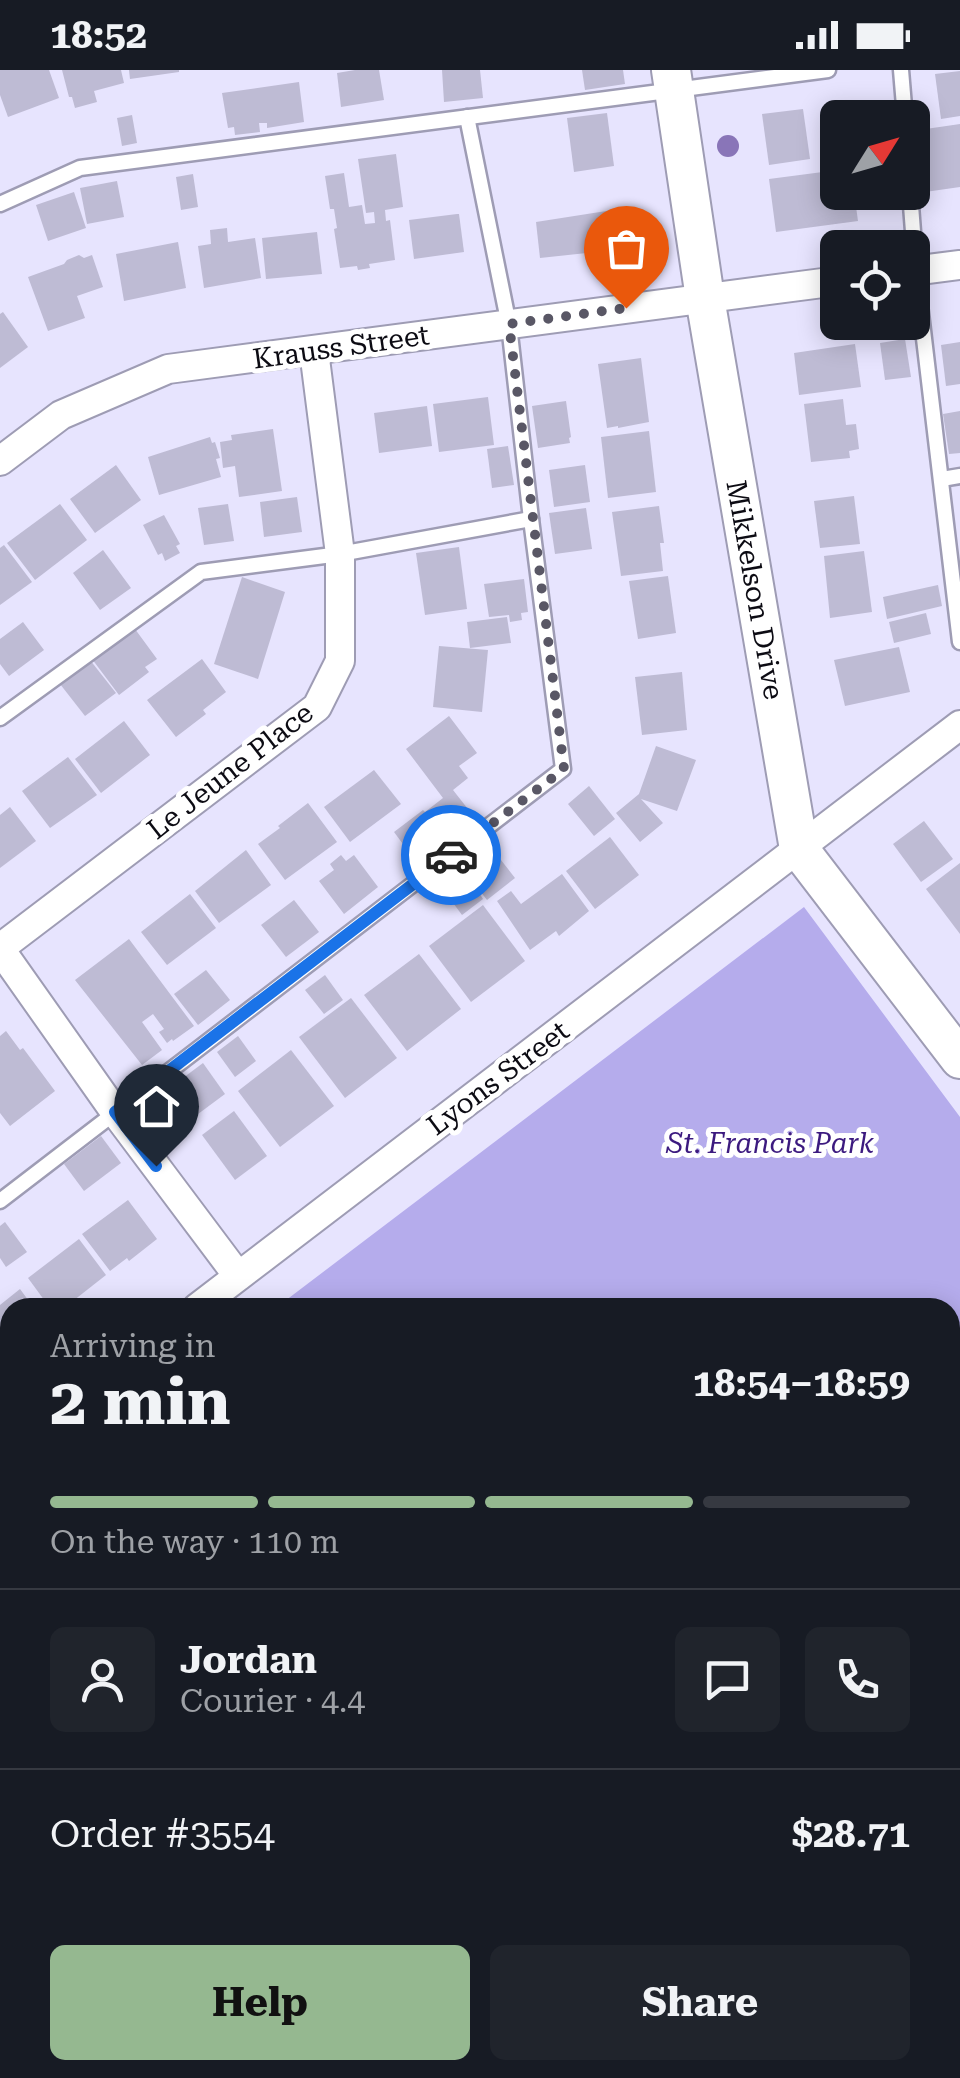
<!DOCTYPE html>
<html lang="en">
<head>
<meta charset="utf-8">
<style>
  :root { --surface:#171b24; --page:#20242c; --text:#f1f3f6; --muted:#9ea1a6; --line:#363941; --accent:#95b890 }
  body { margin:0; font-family:"Roboto Serif",serif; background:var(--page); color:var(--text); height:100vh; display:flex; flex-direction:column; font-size:38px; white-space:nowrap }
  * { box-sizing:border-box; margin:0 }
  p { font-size:32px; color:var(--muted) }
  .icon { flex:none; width:55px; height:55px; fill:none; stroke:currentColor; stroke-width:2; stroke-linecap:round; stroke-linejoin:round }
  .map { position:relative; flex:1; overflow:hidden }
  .sheet { position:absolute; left:0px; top:1228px; width:960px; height:782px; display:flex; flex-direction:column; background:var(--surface); border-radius:30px 30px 0 0; box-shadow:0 5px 25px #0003 }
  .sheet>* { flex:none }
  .needle { width:65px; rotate:53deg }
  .fabs { position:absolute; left:820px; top:30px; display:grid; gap:20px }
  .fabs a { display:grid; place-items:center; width:110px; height:110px; border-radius:15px; background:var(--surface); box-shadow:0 5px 25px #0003; font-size:50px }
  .pin { position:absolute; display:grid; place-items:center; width:85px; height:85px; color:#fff; margin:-102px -42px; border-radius:50% 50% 50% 0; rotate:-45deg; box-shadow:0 0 10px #0007 }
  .pin .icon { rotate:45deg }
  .courier { position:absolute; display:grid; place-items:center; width:100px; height:100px; margin:-50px; border:8px solid #1a73e8; border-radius:50%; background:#fff; color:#222; box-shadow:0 2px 12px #0007 }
  .summary em { font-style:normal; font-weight:700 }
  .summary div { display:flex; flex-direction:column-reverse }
  .summary { display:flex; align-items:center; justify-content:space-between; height:170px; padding:0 50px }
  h1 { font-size:65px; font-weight:700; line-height:75px }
  .bar { display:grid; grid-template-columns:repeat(4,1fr); gap:15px 10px; align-content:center; height:120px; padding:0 50px }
  .bar i { height:12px; border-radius:8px; background:var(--line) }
  .bar .active { background:var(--accent) }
  .bar p { grid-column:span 4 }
  .line { display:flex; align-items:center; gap:25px; padding:0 50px; border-top:2px solid var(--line) }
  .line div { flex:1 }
  .round { display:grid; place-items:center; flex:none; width:105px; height:105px; border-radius:15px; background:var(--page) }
  .primary-button { display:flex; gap:20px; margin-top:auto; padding:20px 50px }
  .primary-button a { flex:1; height:115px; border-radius:15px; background:var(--accent); color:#111; font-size:40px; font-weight:700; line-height:115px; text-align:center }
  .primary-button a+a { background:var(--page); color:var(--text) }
  .status { display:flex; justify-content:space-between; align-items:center; height:70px; padding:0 50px; background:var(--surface); direction:ltr }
  .status svg { height:28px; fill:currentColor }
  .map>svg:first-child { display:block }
  .built { fill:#dbd7f7 }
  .green { fill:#b5acec }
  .building { fill:#bebbd4 }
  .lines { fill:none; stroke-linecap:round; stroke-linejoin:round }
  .lane-casing { stroke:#9e9cb4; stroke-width:19 }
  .street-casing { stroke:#9e9cb4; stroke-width:32 }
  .secondary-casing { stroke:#9e9cb4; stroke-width:42 }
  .lane { stroke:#fff; stroke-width:14 }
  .street { stroke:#fff; stroke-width:28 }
  .secondary { stroke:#fff; stroke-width:38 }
  .tree { fill:#8975b8 }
  .done { stroke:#595765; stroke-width:10; stroke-dasharray:0 18 }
  .route { stroke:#1a73e8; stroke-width:12 }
  .labels { text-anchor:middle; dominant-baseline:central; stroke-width:10; stroke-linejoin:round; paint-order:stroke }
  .street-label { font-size:28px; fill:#0c0b13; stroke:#fff }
  .park-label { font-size:28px; font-style:italic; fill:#3c1a7f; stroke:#fff }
</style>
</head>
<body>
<div class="status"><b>18:52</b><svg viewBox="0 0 49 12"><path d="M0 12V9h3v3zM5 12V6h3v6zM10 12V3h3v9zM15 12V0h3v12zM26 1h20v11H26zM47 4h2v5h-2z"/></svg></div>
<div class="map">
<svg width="960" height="2008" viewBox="0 0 960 2008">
  <rect width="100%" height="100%" fill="#e7e4fe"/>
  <path class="built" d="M960 1662V1756L950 1742V1670Z"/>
  <g class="green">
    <path d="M804 837 960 1047V1662L950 1669V1238L277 1237Z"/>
    <path d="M10 1440V2000H568L557 2008H0V1447Z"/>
    <path d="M950 1742 960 1756V2008H785L779 2000H950Z"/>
  </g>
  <g class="building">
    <path d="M0 0H49L59 28 8 47 0 25Z"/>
    <path d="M62 0H121L124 13 94 21 97 32 75 38 72 27H69Z"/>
    <path d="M129 0H179V2L130 9Z"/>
    <path d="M355 0H379L384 30 341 37 337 3Z"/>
    <path d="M442 0H480L483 28 444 32Z"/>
    <path d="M582 0H623L625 14 585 20Z"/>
    <path d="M960 1V46L941 49 935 4Z"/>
    <path d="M299 12 304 52 267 58V53H259L260 62 235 65 234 57 228 58 222 23Z"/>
    <path d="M803 39 810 89 769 95 762 44Z"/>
    <path d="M607 43 614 96 574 102 567 48Z"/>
    <path d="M132 45 137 73 122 76 117 48Z"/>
    <path d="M960 54V117L918 123 912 86V61Z"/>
    <path d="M396 84 403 137 385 140 386 151 390 150 395 190 369 194 370 198 358 200 357 196 340 198 334 159 337 158 334 139H330L325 106 344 103 349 137 362 135 365 154 375 153 374 142 366 143 358 89Z"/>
    <path d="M838 100V122H854L858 151 776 162 769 109Z"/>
    <path d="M193 104 198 137 181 140 176 107Z"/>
    <path d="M117 111 124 147 87 154 80 118Z"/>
    <path d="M74 122 86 158 48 171 36 135Z"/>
    <path d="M619 139 624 179 540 188 536 152Z"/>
    <path d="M457 144H459L464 182 414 189 409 150Z"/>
    <path d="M227 158 228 172 255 168 261 208 204 218 198 176 211 174 210 160Z"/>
    <path d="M317 162 322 204 266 209 262 168Z"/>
    <path d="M178 172 186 218 124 231 116 184Z"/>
    <path d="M79 185 84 188 92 185 103 217 77 226 85 248 48 261 28 207 64 194 67 190Z"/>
    <path d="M3 242 28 277 0 298V244Z"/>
    <path d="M905 269 911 307 885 310 880 273Z"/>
    <path d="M960 272V314L946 316 941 275Z"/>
    <path d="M855 274 861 317 799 325 794 283Z"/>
    <path d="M641 288 649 352 618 358V356L607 358 598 294Z"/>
    <path d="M488 327 494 375 439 382 433 334Z"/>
    <path d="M843 329 846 355 856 354 859 379 849 381 850 388 811 392 804 334Z"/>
    <path d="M566 331 571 367 569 368 570 373 538 378 532 336Z"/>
    <path d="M427 336 432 376 379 383 374 343Z"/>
    <path d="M960 341V383L949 384 943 344Z"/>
    <path d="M273 359 282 421 239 427 235 396 223 398 220 372 232 370 231 365Z"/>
    <path d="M649 361 656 422 608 428 601 367Z"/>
    <path d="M210 367 212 373 215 372 220 388 216 389 221 407 159 425 148 387Z"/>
    <path d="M508 376 514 415 492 418 487 379Z"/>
    <path d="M116 395 141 430 95 463 70 429Z"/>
    <path d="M585 395 590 432 554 437 549 400Z"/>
    <path d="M854 426 860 474 820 478 814 431Z"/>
    <path d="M297 427 302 462 264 467 260 432Z"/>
    <path d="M60 434 87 470 35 510 7 473Z"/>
    <path d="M228 434 234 471 204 475 198 438Z"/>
    <path d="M659 436 664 473H660L663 501 621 506 612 442Z"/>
    <path d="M586 438 592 479 555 484 549 443Z"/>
    <path d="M164 445 180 474 176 476 180 483 165 491 162 483 158 485 143 455Z"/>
    <path d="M4 475 32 512 0 535V478Z"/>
    <path d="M459 477 467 539 425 545 416 483Z"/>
    <path d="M103 480 131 518 100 540 73 503Z"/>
    <path d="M864 481 872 542 830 548 824 486Z"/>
    <path d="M668 506 676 563 638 569 629 511Z"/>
    <path d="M242 507 285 522 258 609 214 594Z"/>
    <path d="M524 509 528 542 521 543 522 550 510 552 509 545 489 547 484 514Z"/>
    <path d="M938 515 942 536 887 549 883 527Z"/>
    <path d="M926 543 931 564 894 573 889 552Z"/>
    <path d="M507 547 511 573 470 578 467 552Z"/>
    <path d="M23 552 44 580 9 606 0 594V569Z"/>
    <path d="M135 559 157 589 145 597 149 602 119 625 92 589Z"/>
    <path d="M439 576 488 580 482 642 433 637Z"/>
    <path d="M899 577 910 622 845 636 834 590Z"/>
    <path d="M202 589 226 622 203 640 206 644 176 667 147 630Z"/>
    <path d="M90 590 116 623 85 646 60 614Z"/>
    <path d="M682 602 687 660 642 665 635 607Z"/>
    <path d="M449 646 477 683 459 696 468 708 453 720 475 748 417 793 394 762 423 740 425 742 443 728 406 679Z"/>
    <path d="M124 651 150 685 101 723 75 689Z"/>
    <path d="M656 676 696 690 677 741 641 729 663 753 640 772 616 743 639 724Z"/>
    <path d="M68 687 97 725 50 758 22 721Z"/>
    <path d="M374 700 401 734 350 772 324 737Z"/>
    <path d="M589 716 615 749 594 766 568 734Z"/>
    <path d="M308 733 337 772 285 810 258 774 280 758 278 756Z"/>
    <path d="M10 737 36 771 0 798V745Z"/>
    <path d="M924 751 953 789 921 812 893 774Z"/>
    <path d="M610 767 639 805 595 839 566 801Z"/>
    <path d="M490 776 515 808 487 830 467 804 483 829 462 845 439 814Z"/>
    <path d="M246 780 271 815 219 853 195 821Z"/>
    <path d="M341 785 346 791 354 785 378 817 344 844 319 811 334 800 330 794Z"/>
    <path d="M960 793V864L926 819Z"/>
    <path d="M562 804 589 841 559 866 556 861 530 880 497 831 511 821 521 834Z"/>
    <path d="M190 824 216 858 167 895 141 862Z"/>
    <path d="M294 830 319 862 286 887 261 855Z"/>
    <path d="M483 835 525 891 471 932 429 876Z"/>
    <path d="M129 869 194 956 173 971 172 969 167 973 159 962 164 959 153 944 142 952 162 980 142 995 75 910Z"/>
    <path d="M419 884 461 939 407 981 364 925Z"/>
    <path d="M206 900 230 930 198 955 174 924Z"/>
    <path d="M325 905 343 930 324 944 305 920Z"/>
    <path d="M351 928 397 988 345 1028 299 967Z"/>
    <path d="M6 961 20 980 23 978 55 1021 10 1056 0 1043V966Z"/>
    <path d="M238 966 256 991 235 1007 217 982Z"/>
    <path d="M291 980 334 1036 280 1077 238 1021Z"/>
    <path d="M203 993 225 1024 194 1047 171 1017Z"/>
    <path d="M234 1041 267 1086 235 1110 202 1065Z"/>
    <path d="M101 1066 121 1093 84 1121 64 1094Z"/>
    <path d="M128 1130 157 1169 129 1191 127 1188 110 1201 82 1164Z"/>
    <path d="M5 1152 27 1182 6 1197 0 1188V1156Z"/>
    <path d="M79 1169 106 1205 64 1238H50L28 1208Z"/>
    <path d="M20 1219 34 1238H10V1278L0 1286V1235Z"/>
  </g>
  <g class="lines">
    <defs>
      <g id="lane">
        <path d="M901 0 905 48"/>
        <path d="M910 122 916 201 960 572"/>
        <path d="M0 134 80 98 828 0"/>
        <path d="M942 409 960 406"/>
        <path d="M0 648 201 502 340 484 531 449"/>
        <path d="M0 1131 563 699 531 449 509 255 467 47"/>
        <path d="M577 2008 587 2000"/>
      </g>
      <g id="street">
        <path d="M912 201 960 195"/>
        <path d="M0 391 61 345 168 299 838 211"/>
        <path d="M0 878 317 637 340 591V484L314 281"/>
        <path d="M0 879 115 1042 238 1206"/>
        <path d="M197 1238 960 655"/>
        <path d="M0 1389 10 1381"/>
        <path d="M737 2000 743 2008"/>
      </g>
      <path id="secondary" d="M671 0 705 228 799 779 960 989"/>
    </defs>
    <use href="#lane" class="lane-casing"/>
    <use href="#street" class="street-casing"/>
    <use href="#secondary" class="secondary-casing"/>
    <use href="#lane" class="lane"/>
    <use href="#street" class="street"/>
    <use href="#secondary" class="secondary"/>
  </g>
  <circle class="tree" cx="728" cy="76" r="11"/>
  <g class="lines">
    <path class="done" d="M451 785 564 699 509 254 626 238"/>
    <path class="route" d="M156 1096 115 1042 451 785"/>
  </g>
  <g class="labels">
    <g class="street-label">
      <text transform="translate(341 277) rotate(-8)">Krauss Street</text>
      <text transform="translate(755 520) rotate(80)">Mikkelson Drive</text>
      <text transform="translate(230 701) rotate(-38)">Le Jeune Place</text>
      <text transform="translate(498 1008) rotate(-37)">Lyons Street</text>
    </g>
    <g class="park-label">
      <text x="770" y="1073">St. Francis Park</text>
    </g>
  </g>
</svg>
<div class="fabs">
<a><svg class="needle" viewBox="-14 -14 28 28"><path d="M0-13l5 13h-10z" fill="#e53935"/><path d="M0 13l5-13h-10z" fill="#9ea1a6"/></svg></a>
<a><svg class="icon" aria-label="locate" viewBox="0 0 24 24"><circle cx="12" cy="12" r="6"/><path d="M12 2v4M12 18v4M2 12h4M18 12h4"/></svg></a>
</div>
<div class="pin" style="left:626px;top:238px;background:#ea580c"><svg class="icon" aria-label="bag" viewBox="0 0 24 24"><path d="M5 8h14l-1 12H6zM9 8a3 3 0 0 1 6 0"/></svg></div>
<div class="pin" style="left:156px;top:1096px;background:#1f2937"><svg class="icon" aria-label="home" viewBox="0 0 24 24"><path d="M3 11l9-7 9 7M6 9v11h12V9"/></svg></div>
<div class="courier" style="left:451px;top:785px"><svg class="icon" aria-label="car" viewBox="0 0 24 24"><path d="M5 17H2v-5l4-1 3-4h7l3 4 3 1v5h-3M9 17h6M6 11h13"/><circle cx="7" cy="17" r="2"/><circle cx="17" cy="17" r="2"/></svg></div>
<section class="sheet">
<div class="summary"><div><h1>2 min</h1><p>Arriving in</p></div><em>18:54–18:59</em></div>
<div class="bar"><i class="active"></i><i class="active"></i><i class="active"></i><i></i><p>On the way · 110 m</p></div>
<div class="line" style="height:180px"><a class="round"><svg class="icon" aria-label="person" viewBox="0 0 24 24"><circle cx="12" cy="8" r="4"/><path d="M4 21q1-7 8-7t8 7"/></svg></a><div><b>Jordan</b><p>Courier · 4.4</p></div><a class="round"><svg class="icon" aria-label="chat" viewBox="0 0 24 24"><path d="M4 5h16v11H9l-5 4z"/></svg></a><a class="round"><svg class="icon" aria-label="phone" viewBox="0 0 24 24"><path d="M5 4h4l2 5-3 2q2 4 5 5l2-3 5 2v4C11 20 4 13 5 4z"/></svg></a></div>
<div class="line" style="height:130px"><div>Order #3554</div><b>$28.71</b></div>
<div class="primary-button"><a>Help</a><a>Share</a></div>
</section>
</div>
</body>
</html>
